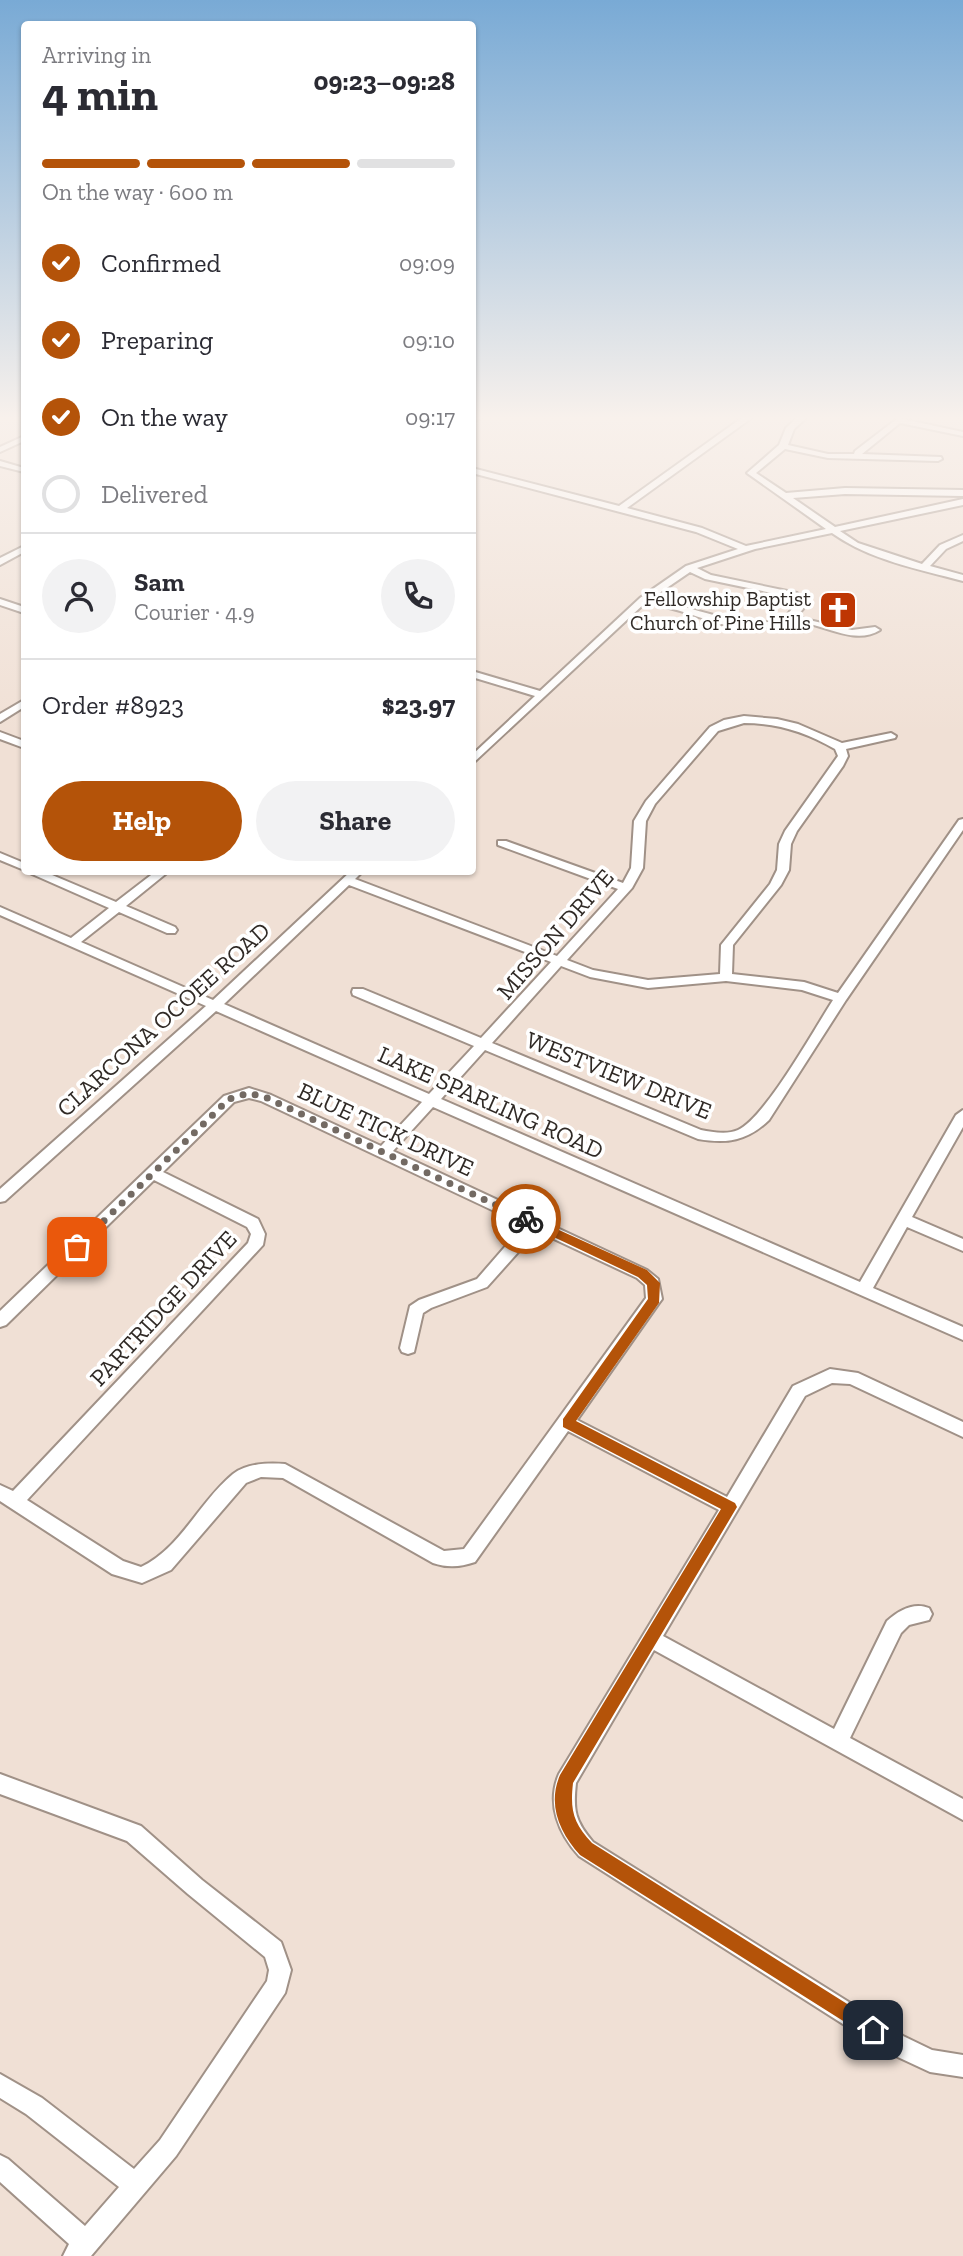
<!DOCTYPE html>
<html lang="en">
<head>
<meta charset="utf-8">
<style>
  :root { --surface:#fff; --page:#f2f2f3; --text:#2b2b33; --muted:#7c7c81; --line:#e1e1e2; --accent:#b45309 }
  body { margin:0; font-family:"Zilla Slab",serif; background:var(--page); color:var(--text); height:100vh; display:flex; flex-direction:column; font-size:26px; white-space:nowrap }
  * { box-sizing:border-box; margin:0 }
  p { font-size:23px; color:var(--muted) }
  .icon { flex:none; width:38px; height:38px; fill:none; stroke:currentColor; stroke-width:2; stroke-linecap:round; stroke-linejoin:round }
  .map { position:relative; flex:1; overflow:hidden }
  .panel { position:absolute; left:21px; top:21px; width:455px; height:854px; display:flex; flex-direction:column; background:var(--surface); border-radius:7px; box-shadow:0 2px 5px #0004 }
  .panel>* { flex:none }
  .pin { position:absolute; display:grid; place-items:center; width:60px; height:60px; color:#fff; margin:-30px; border-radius:14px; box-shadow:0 4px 10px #0006 }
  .courier { position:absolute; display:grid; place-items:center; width:70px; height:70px; margin:-35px; border:5px solid #b45309; border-radius:50%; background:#fff; color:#222; box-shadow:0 2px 9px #0007 }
  .headline em { font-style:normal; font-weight:700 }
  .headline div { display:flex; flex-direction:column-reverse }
  .headline { display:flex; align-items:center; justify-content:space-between; height:119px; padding:0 21px }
  h1 { font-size:46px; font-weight:700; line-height:52px }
  .bar { display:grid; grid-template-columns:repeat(4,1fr); gap:10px 7px; align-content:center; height:84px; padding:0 21px }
  .bar i { height:9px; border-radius:5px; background:var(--line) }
  .bar .current { background:var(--accent) }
  .bar p { grid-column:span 4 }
  .line { display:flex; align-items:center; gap:18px; padding:0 21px; border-top:2px solid var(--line) }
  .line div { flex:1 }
  .round { display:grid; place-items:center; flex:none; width:74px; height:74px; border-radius:37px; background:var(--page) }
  ol { padding:0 21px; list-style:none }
  li { display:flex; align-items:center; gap:21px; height:77px }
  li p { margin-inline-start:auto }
  li .icon { padding:7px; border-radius:50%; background:var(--accent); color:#fff; stroke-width:4 }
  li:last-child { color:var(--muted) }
  li i { width:38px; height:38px; border:4px solid var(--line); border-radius:50% }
  .cta { display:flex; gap:14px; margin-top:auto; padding:14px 21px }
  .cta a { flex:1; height:80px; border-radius:42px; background:var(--accent); color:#fff; font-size:28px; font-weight:700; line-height:80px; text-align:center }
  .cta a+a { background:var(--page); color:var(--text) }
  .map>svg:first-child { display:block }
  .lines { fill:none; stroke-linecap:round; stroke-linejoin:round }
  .minor-casing { stroke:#a09187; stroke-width:4 }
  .minor { fill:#fff; fill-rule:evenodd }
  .route { fill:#b45309 }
  .done { stroke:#736a63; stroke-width:7; stroke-dasharray:0 12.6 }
  .labels { text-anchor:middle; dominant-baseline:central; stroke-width:7; stroke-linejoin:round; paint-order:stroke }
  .far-poi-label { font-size:21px; fill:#302a26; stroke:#fff; text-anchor:end }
  .street-label { font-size:24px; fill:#302a26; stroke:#fff }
</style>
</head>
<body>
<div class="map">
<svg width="963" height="2256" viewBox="0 0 963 2256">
  <rect width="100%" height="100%" fill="#f0e0d5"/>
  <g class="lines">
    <defs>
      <g id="minor">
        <path d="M472 417H482L472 423Z"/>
        <path d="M743 417H753L627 508 702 528 746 546 826 529 747 473 779 445 786 428 798 417H807L794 429 788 445 828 454H854L855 451 898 418 963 432V436L900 423 862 454 941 457 942 459 938 461 828 458 785 449 756 473 786 493 845 488 963 490V496L845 494 793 498 835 527 963 499V505L840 531 858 543 922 564 940 545 963 535V541L946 549 930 566 963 575V581C918 569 870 560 832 533L755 549 697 568 711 575 797 593 804 601 803 609 796 617 852 630 875 627 880 630C853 647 820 621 791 621 780 621 766 630 749 629 713 626 681 607 645 603L472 764V755L535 696 472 677V671L540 691 640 598 686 566 738 549 696 532 472 473V468L619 506ZM690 572 705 579 791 597 794 601C788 649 679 602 652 598Z"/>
        <path d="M24 436V441L0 452V447Z"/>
        <path d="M0 461 24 468V472L0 466Z"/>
        <path d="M24 546V552L0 565V558Z"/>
        <path d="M0 599 24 607V613L0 605Z"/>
        <path d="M24 700V707L0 722V714Z"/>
        <path d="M744 716 777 719 798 724 842 743 891 733 896 736 895 738 846 749 848 756 843 766 797 831 791 844 789 870 781 885 733 945 732 974 804 982 838 993 959 820 963 819V830L846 1000 769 1120C747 1141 727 1144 698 1139L485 1050 441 1099 860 1282 956 1115 963 1110V1127L912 1217 963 1239V1251L907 1227 873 1288 963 1327V1340L433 1107 393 1151 647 1270 658 1279 662 1299 659 1303 577 1420 727 1497 793 1386 830 1369 858 1373 963 1422V1437L850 1384 832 1383 805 1396 663 1636 834 1729 887 1621C899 1610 914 1602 929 1608L932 1614 929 1620 909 1625 901 1633 850 1738 963 1799V1820L654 1650 576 1783C573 1811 575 1821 593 1842L903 2036 932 2050 963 2055V2077L930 2072 887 2052 579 1856C559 1834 546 1804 559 1774L719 1510 568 1431 475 1562C460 1567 448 1568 433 1563L283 1478 261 1477 246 1483 171 1570 142 1583 112 1574 0 1501V1485L13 1491 248 1243 251 1234 247 1227 154 1180 6 1325 0 1327V1311L224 1096 249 1088 271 1095 381 1146 422 1102 216 1011 5 1201 0 1202V1189L206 1006 0 915V907L71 938 109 908 32 874 30 872H45L116 902 155 872H168L126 906 175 927 177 930 175 933H167L119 912 81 942 213 1000 350 872H362L355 879 557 956 618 889 498 845V841H506L623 883 631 868 634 821 646 801 710 727 724 720ZM744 723C777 723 806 732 835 749L838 756 785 831 779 844 777 870 770 884 721 945 720 974 648 980 593 970 567 960 632 888 643 868 646 821 655 804 718 731ZM349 885 551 962 481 1038 363 989H353L352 992 353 995 474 1046 429 1094 224 1004ZM561 966 590 977 648 988 726 981 802 990 833 1000C815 1028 765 1118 738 1130 727 1135 712 1132 701 1130L492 1043ZM249 1098 261 1101 524 1225 477 1279 419 1300 410 1306 400 1348 402 1352 408 1354 414 1352 423 1313 431 1308 487 1287 537 1231 637 1278 645 1285 646 1298 464 1549 444 1551 285 1464C268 1463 247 1463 233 1474 199 1502 181 1548 141 1567L123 1561 27 1500 263 1245 265 1234 258 1219 163 1172 234 1102Z"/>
        <path d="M0 732 24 741V748L0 739Z"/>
        <path d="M0 853 24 863V870L0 860Z"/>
        <path d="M0 1774 141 1826 202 1880 281 1942 291 1970 285 1993 176 2156 91 2256H63L69 2244 0 2182V2155L8 2159 85 2226 119 2187 26 2114 0 2098V2074L42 2098 134 2169 160 2140 267 1981 269 1970 265 1957 188 1894 127 1841 0 1794Z"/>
      </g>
    </defs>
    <use href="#minor" class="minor-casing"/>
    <use href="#minor" class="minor"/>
  </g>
  <linearGradient id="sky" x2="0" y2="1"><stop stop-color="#79aad5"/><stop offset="0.57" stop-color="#f8f1ec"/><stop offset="1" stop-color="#f8f1ec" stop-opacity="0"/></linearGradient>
  <rect width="963" height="733" fill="url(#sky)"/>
  <path class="route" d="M526 1215 647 1270 660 1283 659 1303 576 1421 735 1503 737 1507 573 1783C570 1810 573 1823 592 1843L879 2024 882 2030 879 2036 873 2039 867 2036 580 1855C560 1833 547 1805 560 1775L721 1509 563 1427V1419L648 1299 647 1285 638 1277 522 1222V1216Z"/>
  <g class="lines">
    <path class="done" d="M77 1247 229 1099 249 1093 267 1098 526 1219"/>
  </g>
  <defs>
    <symbol id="church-square" viewBox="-11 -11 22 22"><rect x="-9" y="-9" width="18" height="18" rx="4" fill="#be3603" stroke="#fff"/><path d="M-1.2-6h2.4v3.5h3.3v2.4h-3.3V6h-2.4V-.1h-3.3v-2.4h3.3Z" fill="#fff"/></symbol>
  </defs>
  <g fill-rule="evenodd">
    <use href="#church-square" x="816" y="588" width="44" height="44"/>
  </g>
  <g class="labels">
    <g class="far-poi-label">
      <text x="811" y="598">Fellowship Baptist<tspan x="811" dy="24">Church of Pine Hills</tspan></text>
    </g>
    <g class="street-label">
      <text transform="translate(555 934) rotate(-49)">MISSON DRIVE</text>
      <text transform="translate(163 1019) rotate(-42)">CLARCONA OCOEE ROAD</text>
      <text transform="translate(619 1075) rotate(22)">WESTVIEW DRIVE</text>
      <text transform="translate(491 1102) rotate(24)">LAKE SPARLING ROAD</text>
      <text transform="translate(386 1129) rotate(25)">BLUE TICK DRIVE</text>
      <text transform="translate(163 1308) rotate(-47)">PARTRIDGE DRIVE</text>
    </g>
  </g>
</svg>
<div class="pin" style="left:77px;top:1247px;background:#ea580c"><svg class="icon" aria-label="bag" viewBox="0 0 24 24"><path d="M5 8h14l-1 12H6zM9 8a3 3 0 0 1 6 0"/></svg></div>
<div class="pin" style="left:873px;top:2030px;background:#1f2937"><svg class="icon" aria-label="home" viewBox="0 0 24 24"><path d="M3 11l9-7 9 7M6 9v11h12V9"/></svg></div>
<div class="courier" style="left:526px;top:1219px"><svg class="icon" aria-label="bike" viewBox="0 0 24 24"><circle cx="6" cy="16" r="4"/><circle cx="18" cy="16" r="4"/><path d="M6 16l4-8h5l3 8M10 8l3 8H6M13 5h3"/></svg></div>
<section class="panel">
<div class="headline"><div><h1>4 min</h1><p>Arriving in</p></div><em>09:23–09:28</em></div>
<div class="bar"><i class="current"></i><i class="current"></i><i class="current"></i><i></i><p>On the way · 600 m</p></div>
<ol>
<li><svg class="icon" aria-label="check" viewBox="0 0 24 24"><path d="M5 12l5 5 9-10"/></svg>Confirmed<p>09:09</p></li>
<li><svg class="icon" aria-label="check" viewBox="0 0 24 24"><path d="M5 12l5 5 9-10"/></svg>Preparing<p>09:10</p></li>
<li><svg class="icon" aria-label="check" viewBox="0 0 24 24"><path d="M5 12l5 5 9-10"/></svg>On the way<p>09:17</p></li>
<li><i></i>Delivered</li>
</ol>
<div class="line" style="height:126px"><a class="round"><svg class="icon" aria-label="person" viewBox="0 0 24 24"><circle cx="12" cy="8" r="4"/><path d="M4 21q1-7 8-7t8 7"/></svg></a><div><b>Sam</b><p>Courier · 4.9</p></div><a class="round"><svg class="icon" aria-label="phone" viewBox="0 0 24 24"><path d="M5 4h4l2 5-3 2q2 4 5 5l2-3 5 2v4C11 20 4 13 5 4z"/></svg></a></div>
<div class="line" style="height:91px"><div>Order #8923</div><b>$23.97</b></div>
<div class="cta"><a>Help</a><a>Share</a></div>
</section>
</div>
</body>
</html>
